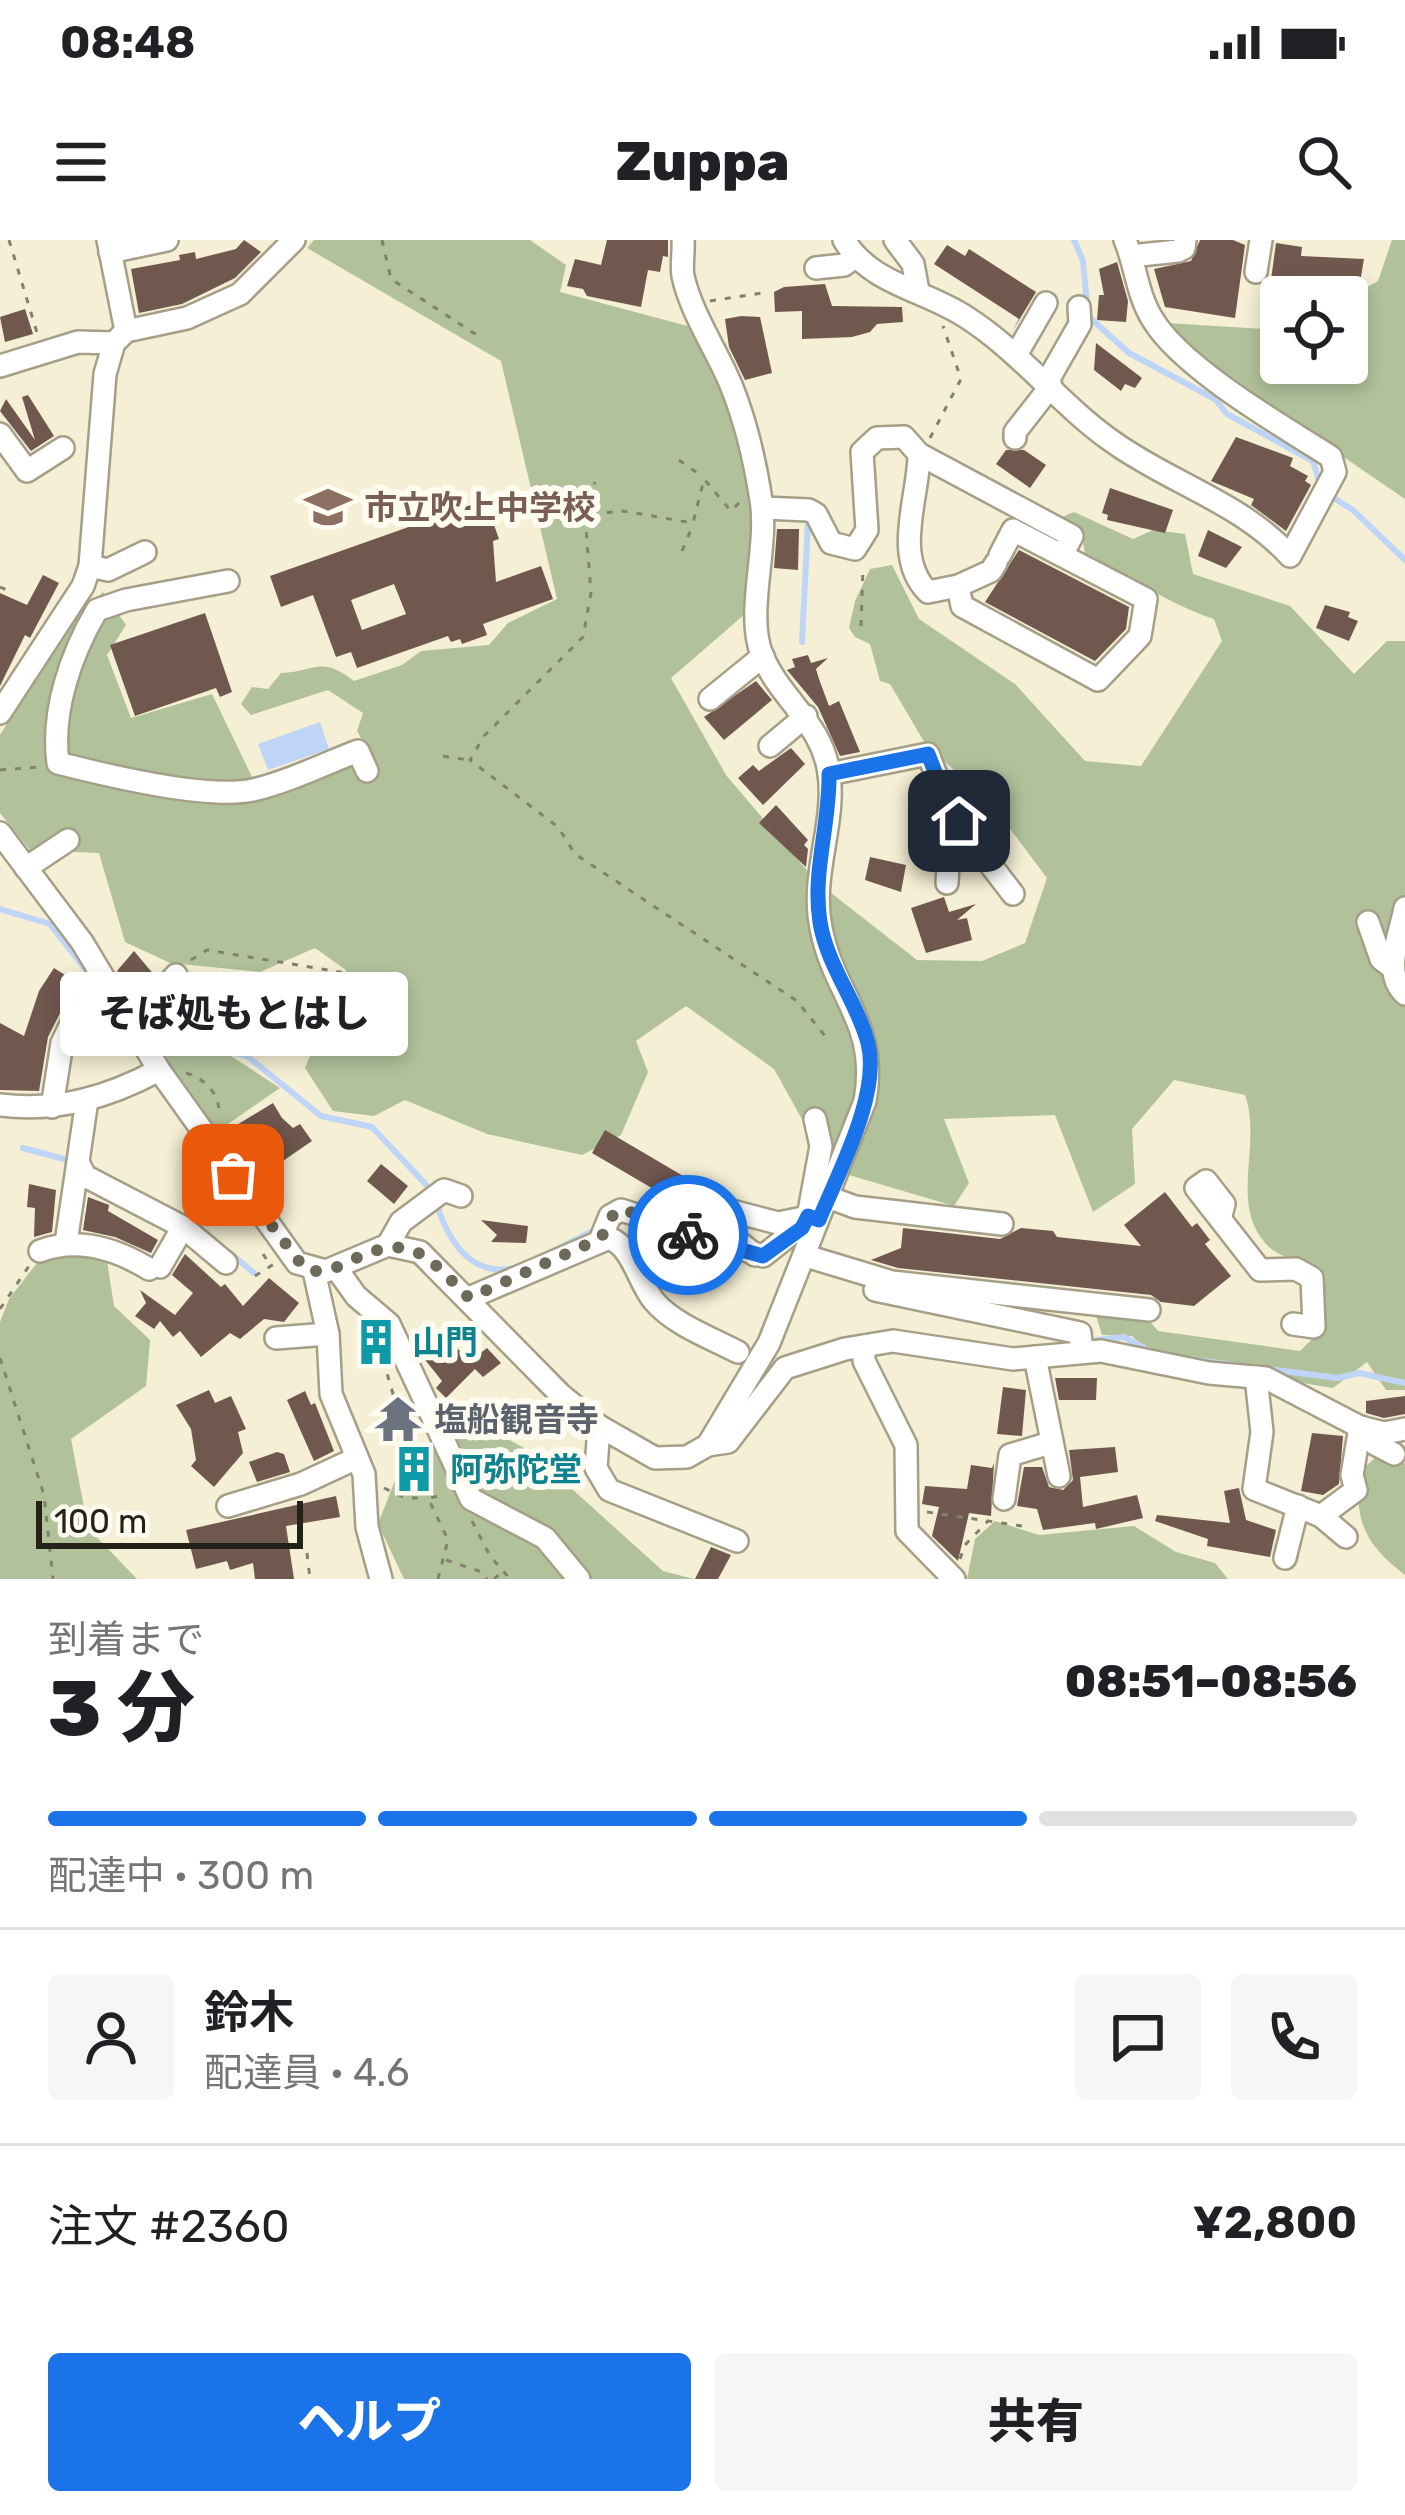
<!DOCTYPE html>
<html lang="ja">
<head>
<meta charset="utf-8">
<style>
  :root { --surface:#fff; --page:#f6f6f6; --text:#202124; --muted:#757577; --line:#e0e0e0; --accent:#1a73e8 }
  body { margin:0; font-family:Rubik,"Noto Sans JP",sans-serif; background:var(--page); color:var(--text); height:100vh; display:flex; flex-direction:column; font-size:45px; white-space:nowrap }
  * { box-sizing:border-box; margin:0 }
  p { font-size:39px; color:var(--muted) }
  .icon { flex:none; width:66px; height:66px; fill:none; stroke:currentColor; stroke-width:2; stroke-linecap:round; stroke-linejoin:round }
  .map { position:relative; height:1339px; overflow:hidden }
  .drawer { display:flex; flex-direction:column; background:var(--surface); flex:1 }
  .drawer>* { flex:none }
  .buttons { position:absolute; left:1260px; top:36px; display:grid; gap:24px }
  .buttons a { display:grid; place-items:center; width:108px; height:108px; border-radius:12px; background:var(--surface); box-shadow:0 6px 18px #0003; font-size:60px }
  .scale { position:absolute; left:36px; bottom:30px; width:267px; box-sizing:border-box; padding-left:12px; border:6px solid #242218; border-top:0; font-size:33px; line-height:42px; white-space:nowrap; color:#242218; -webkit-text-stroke:9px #fefcf1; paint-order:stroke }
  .pin { position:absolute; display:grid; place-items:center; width:102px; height:102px; color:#fff; margin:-51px; border-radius:24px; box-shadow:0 6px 18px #0006 }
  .courier { position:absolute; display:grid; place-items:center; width:120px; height:120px; margin:-60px; border:9px solid #1a73e8; border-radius:50%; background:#fff; color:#222; box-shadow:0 3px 15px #0007 }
  .bubble { position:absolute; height:84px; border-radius:12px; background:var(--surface); box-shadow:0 6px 18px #0003; font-size:39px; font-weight:800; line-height:84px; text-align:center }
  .summary em { font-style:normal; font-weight:800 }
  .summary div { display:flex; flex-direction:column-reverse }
  .summary { display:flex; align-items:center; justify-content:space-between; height:204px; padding:0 48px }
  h1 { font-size:78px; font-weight:800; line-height:90px }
  .bar { display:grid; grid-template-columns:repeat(4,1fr); gap:18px 12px; align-content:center; height:144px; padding:0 48px }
  .bar i { height:15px; border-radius:9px; background:var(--line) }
  .bar .active { background:var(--accent) }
  .bar p { grid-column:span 4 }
  .line { display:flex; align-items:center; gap:30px; padding:0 48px; border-top:3px solid var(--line) }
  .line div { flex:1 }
  .round { display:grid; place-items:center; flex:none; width:126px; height:126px; border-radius:12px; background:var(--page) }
  .primary-button { display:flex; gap:24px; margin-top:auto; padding:24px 48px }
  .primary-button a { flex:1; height:138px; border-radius:12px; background:var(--accent); color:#fff; font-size:48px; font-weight:800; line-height:138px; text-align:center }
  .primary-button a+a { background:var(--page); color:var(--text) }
  .status { display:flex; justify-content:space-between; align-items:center; height:84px; padding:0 60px; background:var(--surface); direction:ltr }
  .status svg { height:33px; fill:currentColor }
  header { display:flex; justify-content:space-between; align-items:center; height:156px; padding:0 48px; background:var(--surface); font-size:54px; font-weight:800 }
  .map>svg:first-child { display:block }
  .green { fill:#b1c29b }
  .water { fill:#bfd5f7 }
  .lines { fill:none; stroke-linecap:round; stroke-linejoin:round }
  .stream { stroke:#bfd5f7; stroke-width:6 }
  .building { fill:#70584f; fill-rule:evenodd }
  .minor-casing { stroke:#a59f87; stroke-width:26 }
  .path { stroke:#83806e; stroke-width:3; stroke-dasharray:6 9; stroke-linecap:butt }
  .minor { stroke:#fff; stroke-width:21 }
  .done { stroke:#6d6a5a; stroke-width:12; stroke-dasharray:0 21.6 }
  .route { stroke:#1a73e8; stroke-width:15 }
  .labels { text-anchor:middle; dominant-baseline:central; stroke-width:12; stroke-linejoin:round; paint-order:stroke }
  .education-label { font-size:33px; font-weight:bold; fill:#785e54; stroke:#fefcf1; text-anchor:start }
  .culture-label { font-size:33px; font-weight:bold; fill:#0d838f; stroke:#fefcf1; text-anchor:start }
  .worship-label { font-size:33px; font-weight:bold; fill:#5b616d; stroke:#fefcf1; text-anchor:start }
</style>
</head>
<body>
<div class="status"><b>08:48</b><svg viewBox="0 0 49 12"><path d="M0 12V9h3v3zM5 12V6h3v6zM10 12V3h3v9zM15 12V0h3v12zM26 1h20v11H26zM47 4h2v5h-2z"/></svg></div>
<header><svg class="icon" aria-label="menu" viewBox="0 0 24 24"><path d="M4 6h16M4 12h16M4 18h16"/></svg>Zuppa<svg class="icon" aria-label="search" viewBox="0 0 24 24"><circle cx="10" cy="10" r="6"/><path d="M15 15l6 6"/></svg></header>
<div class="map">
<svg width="1405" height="1339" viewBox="0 0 1405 1339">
  <rect width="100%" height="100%" fill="#f5efd5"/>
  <g class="green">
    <path d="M314 0H530L566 25 560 52 699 89 731 163 755 262 752 368 671 438 726 535 817 642 917 720 982 721 1025 703 1047 638 989 561 926 505 890 444 880 441 870 404 855 397 849 388 855 361 870 329 892 325 919 379 1015 444 1085 521 1141 526 1222 401 1214 379C1168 364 1129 336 1085 313L1081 292 1062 277 1074 272 1133 299 1153 290 1185 294 1193 334 1290 366 1354 434 1387 401H1405V1150H1386L1367 1122 1333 1148 1155 1119 1132 1096 1102 1095 1096 1076 1148 1079 1158 1091 1300 1111 1324 1087 1321 1028C1306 1022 1280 1018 1269 1007 1227 965 1263 906 1245 855L1174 840 1132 889 1135 944 1093 972 1055 875 944 879 969 943 954 966 849 935 818 908 774 829 686 766 636 801 648 832 621 895 582 915 487 894 405 860 374 876 333 871 305 828 346 730 315 708 260 732 170 723 125 702 99 613 30 610 0 573V495L64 391 103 352 126 385 107 415 131 478 212 454 255 543 329 526H377L357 491 363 473 328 450 251 475 241 464 252 447 268 449 281 433C316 432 320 415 354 441L402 425 421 411 489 405 508 383 557 359 501 121 307 8Z"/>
    <path d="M1392 0H1405V259L1187 110 1167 83 1281 90V123H1347V58L1378 41Z"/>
    <path d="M155 806 228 814 280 848 215 893Z"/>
    <path d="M47 1010 106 1014 114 1066 150 1100 146 1146 71 1199 88 1288 137 1339H0V1082L9 1059Z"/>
    <path d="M467 1176 531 1212 663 1331 694 1339H404L378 1284 402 1222Z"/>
    <path d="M1380 1213 1405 1223V1335C1365 1304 1355 1283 1359 1233Z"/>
    <path d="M995 1281 1039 1295 1134 1286 1176 1312 1215 1323 1228 1339H967L975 1299Z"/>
  </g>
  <path class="water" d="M320 482 329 509 268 530 258 504Z"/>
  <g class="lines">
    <g class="stream">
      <path d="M1074 0 1083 21 1087 64"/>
      <path d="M1089 77 1129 113 1215 159 1227 174 1313 221 1319 241"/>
      <path d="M1332 257 1353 270 1405 320"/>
      <path d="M802 402 808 282"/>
      <path d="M0 669 50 684 92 738"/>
      <path d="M106 762 122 790"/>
      <path d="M155 801 198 803 247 816 321 876 372 887 432 951"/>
      <path d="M23 908 68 920"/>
      <path d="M437 964C447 999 471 1038 514 1028"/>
      <path d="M553 1011 595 990"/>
      <path d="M229 1012 254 1033"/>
      <path d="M1097 1100 1124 1097 1153 1113"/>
      <path d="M1190 1119 1242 1126"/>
      <path d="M1267 1129 1338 1138 1359 1133 1405 1143"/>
    </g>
  </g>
  <g class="building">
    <path d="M244 0 261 12 235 38 182 64 139 73 131 29 180 20 179 15 195 12 196 19 236 9Z"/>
    <path d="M607 0H668V17L663 16 660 32 648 30 641 67 587 56 583 49 567 46 575 19 601 25Z"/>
    <path d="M1200 0H1233L1245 5 1235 78 1165 67 1154 29 1191 21Z"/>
    <path d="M1276 3 1302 7 1301 16 1364 19 1353 83H1347L1344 38 1298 42 1289 50 1270 47Z"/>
    <path d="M947 5 965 16 969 9 1036 52 1012 92 1019 79 934 24Z"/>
    <path d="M1117 22 1128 61 1126 82 1097 80 1099 55H1104L1099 29Z"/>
    <path d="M825 44 832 66 902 67 903 82 877 84 870 92 852 97 802 99V71L775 72 774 52 784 47Z"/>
    <path d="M25 69 33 94 5 102 0 77Z"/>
    <path d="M741 76 760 77 772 133 745 140 729 107 725 79Z"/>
    <path d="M1096 103 1142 138 1135 148 1125 144 1121 151 1094 130Z"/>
    <path d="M28 155 54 196 31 211 0 171 6 159 35 200 22 157Z"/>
    <path d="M1236 197 1293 218 1290 226 1308 236 1305 241 1311 245 1286 291 1251 265 1254 259 1211 241Z"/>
    <path d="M1006 210H1024L1046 225 1030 248 996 224Z"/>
    <path d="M1110 248 1173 270 1165 293 1107 280 1108 275 1102 273Z"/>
    <path d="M485 260 499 299 493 301 496 342 541 326 553 359 483 384 487 395 462 404 460 399 451 402 448 396 357 428 351 412 336 417 313 355 281 367 270 336ZM394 344 406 374 362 390 351 360Z"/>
    <path d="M777 289H799L798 330 774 328Z"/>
    <path d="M1208 290 1242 307 1226 328 1198 316Z"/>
    <path d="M1019 310 1129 367 1126 389 1095 421 985 362Z"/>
    <path d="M43 335 59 343 30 398 25 395 0 446V353L27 365Z"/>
    <path d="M1325 365 1350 372 1348 377 1358 381 1349 401 1316 388Z"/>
    <path d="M205 373 232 452 220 457 216 448 135 476 110 405Z"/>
    <path d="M808 415 811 423 828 418 816 429 819 439 829 466 839 461 860 512 840 516 818 467 787 430 795 427 792 419Z"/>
    <path d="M756 441 772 460 724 500 704 477Z"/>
    <path d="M791 508 805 524 763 565 738 538 753 525 759 531Z"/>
    <path d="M930 561 936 575 934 606 928 609 914 568Z"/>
    <path d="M776 565 808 600 804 605 808 609 806 627 759 583Z"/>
    <path d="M870 617 906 625 901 652 865 640Z"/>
    <path d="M944 657 949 672 976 664 957 680 967 678 972 700 926 713 911 668Z"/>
    <path d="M134 711 155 736 140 753 117 731Z"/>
    <path d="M54 728 76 742 48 797 39 851 0 850V783L24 796 39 751Z"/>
    <path d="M273 863 282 878 293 888 300 884 312 901 277 925 257 896 247 903 235 886Z"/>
    <path d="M605 890 707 950 699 954 691 971 592 913Z"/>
    <path d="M381 924 408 946 394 964 367 941Z"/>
    <path d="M29 944 56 950 52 992 34 997 35 968 27 967Z"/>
    <path d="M1165 952 1192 987 1197 983 1210 1000 1205 1004 1231 1036 1194 1066 1161 1062 1151 1055 898 1028 871 1020 901 1008 903 988 1000 999 1021 988 1053 991 1057 997 1141 1006 1124 985Z"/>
    <path d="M88 957 109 965 108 971 158 1000 151 1013 115 997 83 990Z"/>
    <path d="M481 980 528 986 526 1003 491 1002 497 995Z"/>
    <path d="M185 1014 221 1047 225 1044 243 1066 269 1038 299 1063 284 1082 264 1079 240 1099 230 1093 201 1117 180 1091 173 1097 160 1081 154 1089 135 1076 146 1063 140 1050 175 1075 193 1053 172 1035Z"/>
    <path d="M439 1090 470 1121 487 1108 501 1123 483 1137 475 1129 446 1158 436 1148 442 1141 418 1111Z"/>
    <path d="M1055 1138H1097L1096 1160H1059Z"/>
    <path d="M1003 1147 1026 1150 1022 1196 997 1194Z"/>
    <path d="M209 1150 215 1163 231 1156 246 1189 238 1192 243 1213 214 1247 191 1226 196 1220 191 1189 176 1165Z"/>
    <path d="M305 1151 311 1165 315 1163 334 1211 314 1221 287 1160Z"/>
    <path d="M1405 1156V1174L1384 1178 1366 1173V1161Z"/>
    <path d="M1312 1193 1343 1196 1339 1244 1323 1255 1301 1251Z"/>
    <path d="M1115 1207 1118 1232 1080 1237 1083 1267 1137 1255 1143 1278 1096 1289 1095 1283 1043 1290 1037 1269 1017 1266 1024 1227H1042L1049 1247 1063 1250 1073 1240 1069 1210Z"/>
    <path d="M424 1209 433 1242 405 1249 396 1217Z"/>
    <path d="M277 1212 284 1214 290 1232 257 1242 249 1222Z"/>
    <path d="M994 1223 991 1276 969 1273 958 1321 932 1296 939 1267 922 1264 925 1246 967 1249 971 1225 992 1228Z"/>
    <path d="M1239 1248 1246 1280 1276 1290 1270 1317 1207 1306 1208 1299 1155 1281 1157 1275 1230 1283 1224 1251Z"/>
    <path d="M336 1256 340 1277 286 1286 294 1339H255L253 1323 230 1330 227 1321 196 1329 186 1290Z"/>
    <path d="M711 1307 731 1315 718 1339H695Z"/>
  </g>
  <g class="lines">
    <defs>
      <g id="minor">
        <path d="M108 0 126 91"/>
        <path d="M844 0C870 44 925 50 966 77 1021 112 1060 165 1113 202 1172 244 1240 262 1290 316L1335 232 1331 217C1282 186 1182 128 1153 80 1137 55 1136 26 1125 0"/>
        <path d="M895 0 913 24 918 51"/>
        <path d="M110 12 167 0"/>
        <path d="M1131 16 1178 11 1184 8 1185 0"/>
        <path d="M816 28 844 25 855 17"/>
        <path d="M1256 32 1261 0"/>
        <path d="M1016 115 1046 63"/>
        <path d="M0 126 78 102 114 103"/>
        <path d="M1047 142 1080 84 1079 67"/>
        <path d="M0 194 27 231 63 208"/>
        <path d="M1015 198V192L1051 146"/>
        <path d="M919 214 1072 296 1062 315"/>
        <path d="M763 268 809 270 816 274 831 303 855 309 867 290 862 212 877 198 904 197 919 214C919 257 892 316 928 352L958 346"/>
        <path d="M996 323 991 331 958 346 962 366 1098 440 1140 396 1146 359 1013 290 1000 315"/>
        <path d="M90 326 108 330 145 312"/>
        <path d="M228 341 126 360 97 370C71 414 51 471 58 523 105 535 207 560 253 550 288 542 324 524 358 511L367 531"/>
        <path d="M710 459 763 416"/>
        <path d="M0 473 83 346 90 326 105 134 114 103 126 91 187 78 240 54 294 0"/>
        <path d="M770 506 806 476"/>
        <path d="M829 534 928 514 951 573 1013 654"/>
        <path d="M0 593 82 702 159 830 297 1023 326 1031 388 1005 420 1012 560 1154 599 1186 655 1218 687 1217 708 1205 769 1103 865 861C879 783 834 756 821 688 810 635 836 585 829 533 822 483 780 459 762 415 745 373 769 307 761 260 755 221 746 182 731 145 717 111 691 73 683 36 681 25 684 12 683 0"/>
        <path d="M26 628 68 600"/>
        <path d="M947 643 951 573"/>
        <path d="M1405 668C1400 695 1382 733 1405 754"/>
        <path d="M1368 682 1381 719 1393 728"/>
        <path d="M132 784 176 735"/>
        <path d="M138 795 169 782 184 757 202 753"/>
        <path d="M0 865C58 872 109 857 159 830"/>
        <path d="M52 867 62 803 85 755"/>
        <path d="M79 924 85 936 183 987 226 1023"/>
        <path d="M828 957 855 967 1002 984"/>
        <path d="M1220 979 1224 964 1206 941 1196 948 1260 1030 1296 1029 1312 1038 1314 1087 1293 1084"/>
        <path d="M601 998 610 976 621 970 763 1016 811 978"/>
        <path d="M66 1003 87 860"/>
        <path d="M388 1005 401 982 444 950 461 956"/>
        <path d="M40 1011C77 997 116 1009 149 1029"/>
        <path d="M755 1015 705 975 709 965 778 983 808 977 821 906 815 879"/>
        <path d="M806 1016 892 1042 1149 1070"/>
        <path d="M160 1027 183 987"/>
        <path d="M336 1028 356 1056 389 1084 471 1259 545 1298 579 1339"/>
        <path d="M314 1031 328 1094 331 1154 364 1234 367 1287 381 1339"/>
        <path d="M875 1050 1080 1093 1082 1111"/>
        <path d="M469 1058 609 998C633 1007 638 1042 654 1061 673 1084 711 1098 738 1112"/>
        <path d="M276 1098 328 1094"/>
        <path d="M864 1106V1121L906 1205 907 1291 954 1339"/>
        <path d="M1035 1117 1059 1236"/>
        <path d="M1256 1137 1262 1192 1254 1249 1321 1276 1346 1297"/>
        <path d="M599 1186 596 1228 609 1250 737 1301"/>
        <path d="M1361 1187 1375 1204 1394 1214"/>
        <path d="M708 1205 728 1202 785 1128 845 1109 893 1101 1013 1119 1101 1111 1209 1133 1266 1138 1360 1187 1384 1193 1405 1189"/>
        <path d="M1004 1259 1010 1215 1050 1203"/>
        <path d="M228 1266 301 1244 357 1218"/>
        <path d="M1321 1276 1356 1250 1352 1235 1360 1187"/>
        <path d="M1285 1318 1298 1266"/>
      </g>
    </defs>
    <use href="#minor" class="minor-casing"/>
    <g class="path">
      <path d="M9 0 38 96"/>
      <path d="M382 0 391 39 483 99"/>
      <path d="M710 61 762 53"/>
      <path d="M930 198 961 139 943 86"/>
      <path d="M679 220 703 237"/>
      <path d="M739 263 731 271 704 239 693 283 623 271 585 275 591 353 583 397 484 496 470 520 558 587 575 614 797 761 825 796"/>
      <path d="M585 273 595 242"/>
      <path d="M682 311 693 285"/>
      <path d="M0 347 11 352"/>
      <path d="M861 386 863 328"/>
      <path d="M443 516 468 520"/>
      <path d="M0 530 40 527"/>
      <path d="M191 720 207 710 346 733"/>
      <path d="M186 833C205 838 223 857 218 877"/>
      <path d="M263 1014 271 1026"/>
      <path d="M255 1036 274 1024"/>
      <path d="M0 1069 29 1026"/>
      <path d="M0 1118 44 1255 53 1339"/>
      <path d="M383 1120 409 1208 422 1205"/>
      <path d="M384 1248 403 1257 426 1259"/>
      <path d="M927 1272 1022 1286"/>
      <path d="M472 1281 490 1316 510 1339"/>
      <path d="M307 1313 310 1339"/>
      <path d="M960 1319 965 1305 988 1281"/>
      <path d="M446 1320 482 1332 487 1339"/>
      <path d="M438 1339 448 1300 428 1258 446 1255"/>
      <path d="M494 1339 502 1332"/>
    </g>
    <use href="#minor" class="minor"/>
  </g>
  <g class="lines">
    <path class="done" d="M233 935 305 1029C322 1034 334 1029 350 1021 411 991 425 1014 469 1058L601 998 615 971H628L688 995"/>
    <path class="route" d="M688 995 763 1016 802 988 808 976 819 980C838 933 881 854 868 803 857 761 827 726 820 682 812 632 830 584 829 534L928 514 951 573 959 581"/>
  </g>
  <defs>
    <symbol id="school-bare" viewBox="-9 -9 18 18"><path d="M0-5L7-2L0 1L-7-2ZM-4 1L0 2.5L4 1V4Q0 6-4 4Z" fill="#8d6e63" stroke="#fefcf1" stroke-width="2.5" paint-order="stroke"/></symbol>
    <symbol id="building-bare" viewBox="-9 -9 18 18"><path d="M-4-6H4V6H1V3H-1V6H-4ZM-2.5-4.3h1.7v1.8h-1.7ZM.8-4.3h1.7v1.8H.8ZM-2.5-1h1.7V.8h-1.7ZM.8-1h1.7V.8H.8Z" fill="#0f9aa8" stroke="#fefcf1" stroke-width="2.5" paint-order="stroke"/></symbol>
    <symbol id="temple-bare" viewBox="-9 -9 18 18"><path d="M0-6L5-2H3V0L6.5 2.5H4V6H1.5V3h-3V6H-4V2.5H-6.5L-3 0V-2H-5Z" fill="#6b7280" stroke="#fefcf1" stroke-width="2.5" paint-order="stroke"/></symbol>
  </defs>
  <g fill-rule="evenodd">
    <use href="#school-bare" x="295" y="234" width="66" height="66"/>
    <use href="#building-bare" x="343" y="1069" width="66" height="66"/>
    <use href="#temple-bare" x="365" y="1146" width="66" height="66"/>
    <use href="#building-bare" x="381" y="1196" width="66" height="66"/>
  </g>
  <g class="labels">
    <g class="education-label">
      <text x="364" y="267">市立吹上中学校</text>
    </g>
    <g class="culture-label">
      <text x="412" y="1102">山門</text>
      <text x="450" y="1229">阿弥陀堂</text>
    </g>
    <g class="worship-label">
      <text x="434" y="1179">塩船観音寺</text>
    </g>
  </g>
</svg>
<div class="buttons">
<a><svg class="icon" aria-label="locate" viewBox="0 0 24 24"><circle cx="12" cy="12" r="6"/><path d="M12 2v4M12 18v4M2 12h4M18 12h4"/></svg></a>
</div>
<div class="scale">100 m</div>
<div class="pin" style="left:233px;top:935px;background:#ea580c"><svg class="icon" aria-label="bag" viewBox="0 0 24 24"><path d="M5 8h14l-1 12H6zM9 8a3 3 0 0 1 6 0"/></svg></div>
<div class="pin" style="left:959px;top:581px;background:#1f2937"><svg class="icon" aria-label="home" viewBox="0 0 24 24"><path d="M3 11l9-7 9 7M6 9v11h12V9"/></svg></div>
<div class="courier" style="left:688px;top:995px"><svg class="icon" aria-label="bike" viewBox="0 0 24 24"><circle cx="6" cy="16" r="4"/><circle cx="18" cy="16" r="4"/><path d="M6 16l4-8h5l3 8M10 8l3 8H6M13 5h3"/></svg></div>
<div class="bubble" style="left:60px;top:732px;width:348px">そば処もとはし</div>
</div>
<section class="drawer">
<div class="summary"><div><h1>3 分</h1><p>到着まで</p></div><em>08:51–08:56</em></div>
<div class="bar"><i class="active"></i><i class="active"></i><i class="active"></i><i></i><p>配達中 · 300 m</p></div>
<div class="line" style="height:216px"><a class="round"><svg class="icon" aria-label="person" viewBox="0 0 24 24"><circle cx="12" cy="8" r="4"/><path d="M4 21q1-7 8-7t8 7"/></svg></a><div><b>鈴木</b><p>配達員 · 4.6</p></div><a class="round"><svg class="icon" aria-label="chat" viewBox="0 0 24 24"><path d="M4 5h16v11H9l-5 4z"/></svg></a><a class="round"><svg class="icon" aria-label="phone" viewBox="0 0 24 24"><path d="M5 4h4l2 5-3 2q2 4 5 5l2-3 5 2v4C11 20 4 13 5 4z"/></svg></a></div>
<div class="line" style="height:156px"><div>注文 #2360</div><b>¥2,800</b></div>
<div class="primary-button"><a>ヘルプ</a><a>共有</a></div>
</section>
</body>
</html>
